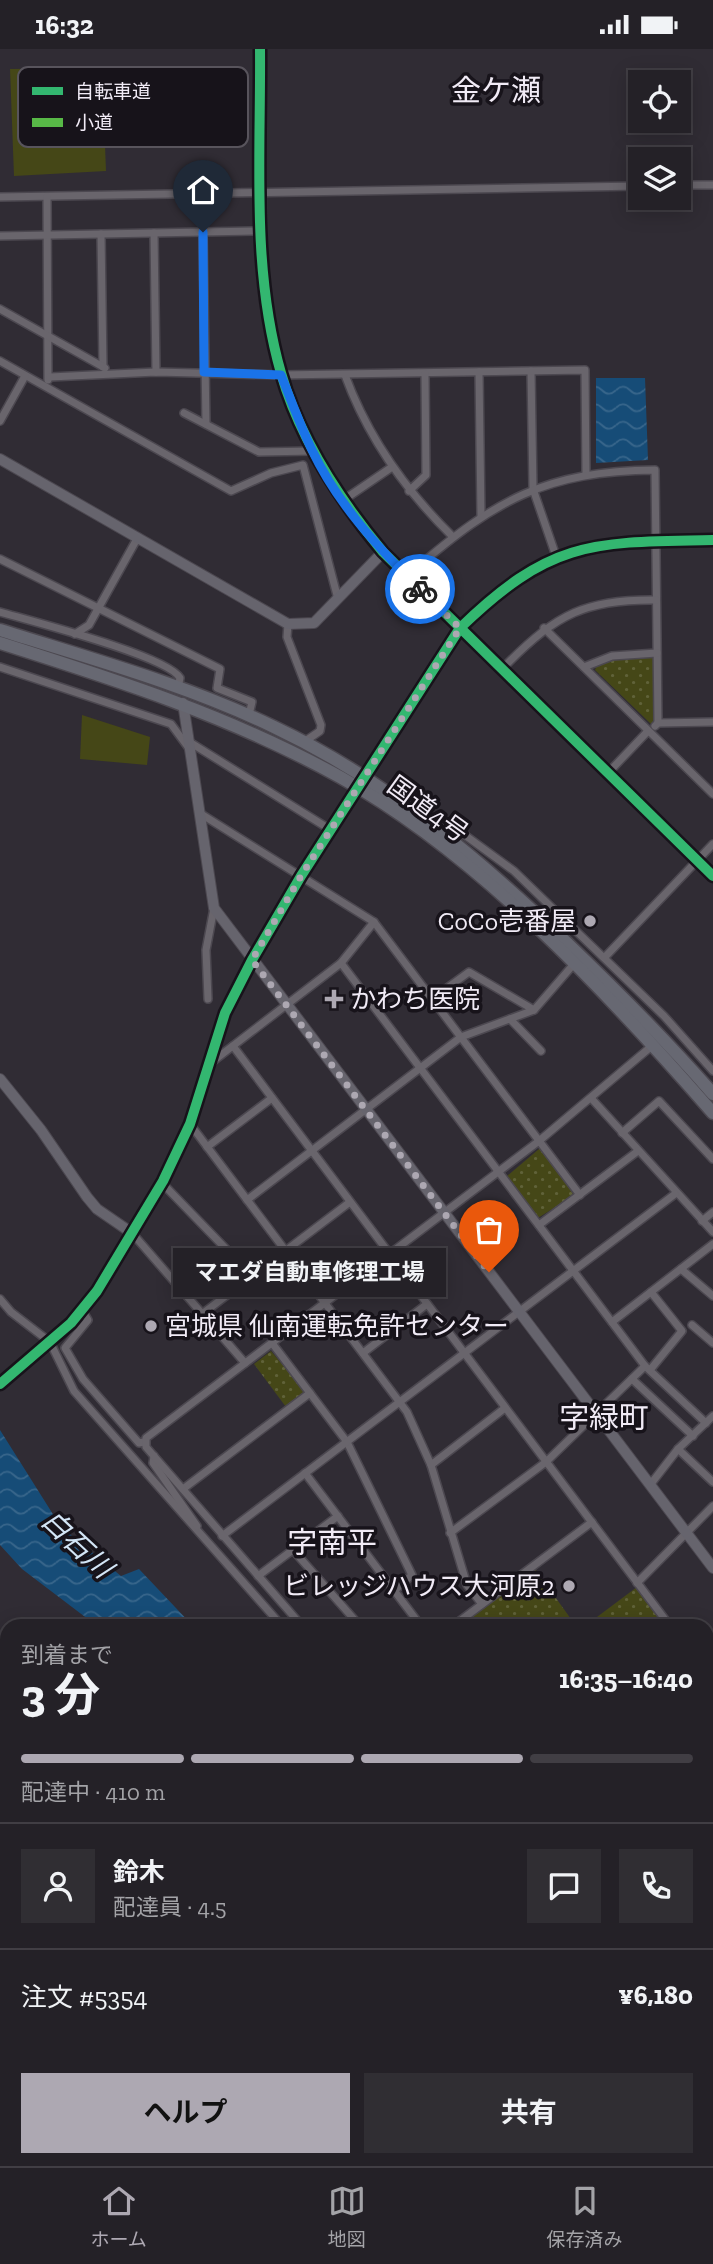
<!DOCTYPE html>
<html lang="ja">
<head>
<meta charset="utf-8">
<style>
  :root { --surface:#242127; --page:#302e33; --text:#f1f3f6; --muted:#a3a3a7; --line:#413e44; --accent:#ada8b2 }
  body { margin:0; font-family:"Zilla Slab","Noto Sans JP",serif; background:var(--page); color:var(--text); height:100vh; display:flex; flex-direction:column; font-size:26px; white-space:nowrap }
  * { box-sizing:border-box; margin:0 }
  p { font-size:23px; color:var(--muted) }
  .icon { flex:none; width:38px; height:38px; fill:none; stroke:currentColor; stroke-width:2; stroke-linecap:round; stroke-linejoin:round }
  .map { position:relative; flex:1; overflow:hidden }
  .side { position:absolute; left:0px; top:1570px; width:714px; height:548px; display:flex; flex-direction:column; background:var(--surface); border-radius:21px 21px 0 0; box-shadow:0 4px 18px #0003,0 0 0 2px var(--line) }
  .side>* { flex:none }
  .controls { position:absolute; left:628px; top:21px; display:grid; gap:14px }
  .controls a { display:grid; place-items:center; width:63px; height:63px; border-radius:0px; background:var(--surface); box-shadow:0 4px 18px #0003,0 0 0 2px var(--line); font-size:35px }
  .pin { position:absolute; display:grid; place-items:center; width:60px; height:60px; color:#fff; margin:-72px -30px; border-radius:50% 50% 50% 0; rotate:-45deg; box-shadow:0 0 7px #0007 }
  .pin .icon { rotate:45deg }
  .courier { position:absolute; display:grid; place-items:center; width:70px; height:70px; margin:-35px; border:5px solid #1a73e8; border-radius:50%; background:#fff; color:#222; box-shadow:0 2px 9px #0007 }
  .bubble { position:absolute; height:49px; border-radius:0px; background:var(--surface); box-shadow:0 4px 18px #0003,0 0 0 2px var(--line); font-size:23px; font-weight:700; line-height:49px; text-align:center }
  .headline em { font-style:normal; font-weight:700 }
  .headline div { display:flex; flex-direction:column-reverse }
  .headline { display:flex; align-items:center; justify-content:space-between; height:119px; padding:0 21px }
  h1 { font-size:46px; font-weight:700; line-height:52px }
  .bar { display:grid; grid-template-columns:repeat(4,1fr); gap:10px 7px; align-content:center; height:84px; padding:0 21px }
  .bar i { height:9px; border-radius:5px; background:var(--line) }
  .bar .active { background:var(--accent) }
  .bar p { grid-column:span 4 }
  .line { display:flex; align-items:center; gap:18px; padding:0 21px; border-top:2px solid var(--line) }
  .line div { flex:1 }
  .round { display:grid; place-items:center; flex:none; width:74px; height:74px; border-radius:0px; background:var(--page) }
  .cta { display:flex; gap:14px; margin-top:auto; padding:14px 21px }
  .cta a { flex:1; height:80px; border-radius:0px; background:var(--accent); color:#111; font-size:28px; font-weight:700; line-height:80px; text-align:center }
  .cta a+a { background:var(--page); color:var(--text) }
  .status { display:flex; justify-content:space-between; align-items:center; height:49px; padding:0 35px; background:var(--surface); direction:ltr }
  .status svg { height:19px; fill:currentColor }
  .tab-bar { display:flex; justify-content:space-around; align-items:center; height:98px; border-top:2px solid var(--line); background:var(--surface); font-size:19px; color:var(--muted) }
  .tab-bar a { display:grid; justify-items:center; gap:4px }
  .tab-bar .active { color:var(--accent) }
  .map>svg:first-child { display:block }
  .park { fill:url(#park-dots) }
  .garden { fill:#454717 }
  .water { fill:url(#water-waves) }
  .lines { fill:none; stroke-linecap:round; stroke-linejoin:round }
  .stream { stroke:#164c77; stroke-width:2.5 }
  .street-casing { stroke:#4c4850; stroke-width:10 }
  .secondary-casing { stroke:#4c4850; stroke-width:12 }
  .primary-casing { stroke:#4c4850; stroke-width:13 }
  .highway-casing { stroke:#4c4850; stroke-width:15 }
  .street { stroke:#69656c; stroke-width:7 }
  .secondary { stroke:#66646d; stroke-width:10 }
  .primary { stroke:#62626b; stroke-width:10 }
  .highway { stroke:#676872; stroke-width:12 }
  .rail { stroke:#67646b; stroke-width:2.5 }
  .quiet { stroke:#58b947; stroke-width:9; stroke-dasharray:18 9; stroke-linecap:butt }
  .cycleway-casing { stroke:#17131a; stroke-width:15 }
  .cycleway { stroke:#33b770; stroke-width:10 }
  .done { stroke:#ada8b2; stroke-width:7; stroke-dasharray:0 12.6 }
  .route { stroke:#1a73e8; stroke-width:9 }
  .poi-dot { fill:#ada8b2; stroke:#17131a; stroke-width:2.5 }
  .labels { text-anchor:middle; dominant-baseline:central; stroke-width:7; stroke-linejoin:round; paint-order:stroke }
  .street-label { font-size:26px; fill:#f1ebf6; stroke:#17131a }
  .poi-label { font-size:26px; fill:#f1ebf6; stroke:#17131a; text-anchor:end }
  .water-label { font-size:28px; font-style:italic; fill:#d3e5f6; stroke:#17131a }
  .quarter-label { font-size:30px; fill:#f1ebf6; stroke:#17131a }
  .key { fill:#17131a; stroke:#58545c; stroke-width:2 }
  .key-label { font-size:19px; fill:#f1ebf6 }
</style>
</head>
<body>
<div class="status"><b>16:32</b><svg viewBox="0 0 49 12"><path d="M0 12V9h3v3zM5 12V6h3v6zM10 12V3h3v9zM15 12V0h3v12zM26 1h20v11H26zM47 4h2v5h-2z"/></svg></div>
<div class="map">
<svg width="713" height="2117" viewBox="0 0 713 2117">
  <defs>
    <pattern id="park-dots" width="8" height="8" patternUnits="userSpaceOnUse" patternTransform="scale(1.75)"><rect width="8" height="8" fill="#454717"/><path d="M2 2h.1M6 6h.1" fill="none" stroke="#606239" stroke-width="1.8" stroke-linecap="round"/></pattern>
    <pattern id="water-waves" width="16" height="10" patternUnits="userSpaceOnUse" patternTransform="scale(1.75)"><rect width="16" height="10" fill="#164c77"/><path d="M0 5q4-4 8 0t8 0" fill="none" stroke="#38668b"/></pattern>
  </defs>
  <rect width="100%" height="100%" fill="#302c34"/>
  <g class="park">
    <path d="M619 608H655L656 671 651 675 595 621 598 613Z"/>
    <path d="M539 1100H543L573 1141V1147L538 1169 507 1127Z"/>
    <path d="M271 1302 303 1340V1345L286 1358 254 1315Z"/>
    <path d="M535 1520 576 1577H460Z"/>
    <path d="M637 1538 667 1577H585Z"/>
    <path d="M707 1630 713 1638V1701L707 1705Z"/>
  </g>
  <g class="garden">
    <path d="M102 19 106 122 14 127 10 20Z"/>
    <path d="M82 666 150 688 147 716 80 710Z"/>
  </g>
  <g class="water">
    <path d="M596 329H645L648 411 596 414Z"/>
    <path d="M0 1381 61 1478 121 1527 139 1520 193 1577H97L22 1520 0 1496Z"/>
    <path d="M596 2111 602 2117H434L428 2111Z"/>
  </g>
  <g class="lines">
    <g class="stream">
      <path d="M0 2032 7 2040"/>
      <path d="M65 2110 71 2117"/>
    </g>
    <defs>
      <g id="street">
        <path d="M260 0 261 144"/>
        <path d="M679 136H713"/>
        <path d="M0 148 640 137"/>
        <path d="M47 148 48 331"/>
        <path d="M203 183 206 375"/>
        <path d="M154 184 156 323"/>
        <path d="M101 185 103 318"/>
        <path d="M0 187 254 182"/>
        <path d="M0 260 105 319"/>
        <path d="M0 312 231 442 271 424 303 416 338 550"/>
        <path d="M531 322 533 440 556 507"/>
        <path d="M479 323 481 467"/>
        <path d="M345 326C368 389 405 441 453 488"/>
        <path d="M50 328 156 323 281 326 585 321 586 425"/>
        <path d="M184 364 259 403 313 402"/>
        <path d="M0 372 25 327"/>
        <path d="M409 442 426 426 425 325"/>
        <path d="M342 452 392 418"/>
        <path d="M0 510 220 620 217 639 252 653 249 666"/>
        <path d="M414 521C495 451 546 422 655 421L658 674"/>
        <path d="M0 563C31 572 168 607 180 629L178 639"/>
        <path d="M288 575 287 588 321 676 320 682 304 693"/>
        <path d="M544 579 713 745"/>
        <path d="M75 585 89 576 138 488"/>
        <path d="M508 614C557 565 586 550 656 551"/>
        <path d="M0 618 171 675 188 698"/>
        <path d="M584 618 612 607 657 604"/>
        <path d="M655 677 658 674 713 673"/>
        <path d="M191 694 331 781"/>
        <path d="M607 725 648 682"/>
        <path d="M201 765 374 873 580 1146"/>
        <path d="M424 767 440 768 514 822 664 967 713 1022"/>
        <path d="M605 908 713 795"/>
        <path d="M341 914 645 1317 706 1374"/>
        <path d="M208 950 206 901 214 859"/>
        <path d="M432 950 469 923 534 961"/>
        <path d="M510 970 541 1002"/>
        <path d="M233 997 670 1577"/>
        <path d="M208 1016 341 914 374 873"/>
        <path d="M591 1049 713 1183"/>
        <path d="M190 1075 407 1363 431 1416 467 1536 482 1555"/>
        <path d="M622 1084 659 1052 713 1110"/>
        <path d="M207 1098 272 1049"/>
        <path d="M162 1134 227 1201 256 1224"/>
        <path d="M247 1151 461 988 534 961 573 916"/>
        <path d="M702 1172 713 1163"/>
        <path d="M539 1176 638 1102"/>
        <path d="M132 1184 245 1314"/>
        <path d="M681 1220 713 1247"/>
        <path d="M0 1250 11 1263 50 1293 74 1342 282 1577"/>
        <path d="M82 1261 88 1271 65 1299 83 1330 139 1394 144 1393"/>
        <path d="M202 1265 350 1153"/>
        <path d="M612 1273 713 1195"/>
        <path d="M692 1276 713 1294"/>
        <path d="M272 1294 347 1393 412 1526 394 1542"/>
        <path d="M363 1304 427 1255"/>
        <path d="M650 1321 682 1282 651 1243"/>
        <path d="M632 1330 693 1387"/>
        <path d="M678 1400 713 1433"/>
        <path d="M154 1407 153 1414 197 1477"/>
        <path d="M431 1416 505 1359"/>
        <path d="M305 1424 421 1577"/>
        <path d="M650 1436 678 1400 713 1367"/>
        <path d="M183 1440 310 1344"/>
        <path d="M450 1484 546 1413 645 1317"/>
        <path d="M222 1487 675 1145"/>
        <path d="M293 1501 360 1577"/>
        <path d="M258 1527 338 1467"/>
        <path d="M637 1534 713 1457"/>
        <path d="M302 1577 146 1398V1389L539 1092 653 996"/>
        <path d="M453 1577 592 1473"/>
        <path d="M707 1625 713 1633"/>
        <path d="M707 1710 713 1706"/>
        <path d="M707 1784 713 1788"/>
        <path d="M707 1810 713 1805"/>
        <path d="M707 1858 713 1866"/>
        <path d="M707 1947 713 1954"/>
        <path d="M707 1990 713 1985"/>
        <path d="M707 2029 713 2036"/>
        <path d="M0 2040 7 2048"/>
        <path d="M707 2052 713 2058"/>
        <path d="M58 2110 64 2117"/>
      </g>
      <g id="secondary">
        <path d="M261 144C262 171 260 198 262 224 271 330 316 423 383 503L713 827"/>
        <path d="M0 410 288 575 314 574 383 503"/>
        <path d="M183 654 214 859 713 1519"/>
        <path d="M0 1030 41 1081 87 1148 97 1160 132 1184"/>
        <path d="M0 1335 71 1274 97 1242 163 1132 190 1075 225 964 252 911 301 827 460 579C551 491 591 493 713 491"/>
      </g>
      <g id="primary">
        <path d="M0 2087 7 2096"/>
        <path d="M19 2110 23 2117"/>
      </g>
      <g id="highway">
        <path d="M0 581C92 610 187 636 274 678 386 731 477 808 566 893 617 942 667 992 713 1045"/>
        <path d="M0 594C117 631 232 668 340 728 479 805 609 945 713 1064"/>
      </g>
    </defs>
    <use href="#street" class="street-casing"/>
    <use href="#secondary" class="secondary-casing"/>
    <use href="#primary" class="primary-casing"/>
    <use href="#highway" class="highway-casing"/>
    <use href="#street" class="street"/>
    <use href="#secondary" class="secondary"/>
    <use href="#primary" class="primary"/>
    <use href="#highway" class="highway"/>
    <g class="rail">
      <path d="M0 2075 7 2084"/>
      <path d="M34 2110 39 2117"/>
    </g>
    <g class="quiet">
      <path d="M0 1707 7 1715"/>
      <path d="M361 2110 367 2117"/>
    </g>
    <defs>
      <g id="cycleway">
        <path d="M260 0C261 107 251 220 281 324 300 391 339 450 383 503L713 827"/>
        <path d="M0 1335 71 1274 97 1242 163 1132 190 1075 225 964 252 911 301 827 460 579C551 491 591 493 713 491"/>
      </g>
    </defs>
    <use href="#cycleway" class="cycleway-casing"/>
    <use href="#cycleway" class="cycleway"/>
  </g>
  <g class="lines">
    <path class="done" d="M420 540 460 579 301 827 252 911 489 1223"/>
    <path class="route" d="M203 183 204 323 281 326C291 351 300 376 312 401 337 454 378 499 420 540"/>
  </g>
  <g class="poi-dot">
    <circle cx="590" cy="872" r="7"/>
    <path d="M330.5 939.5h7v7h7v7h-7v7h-7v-7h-7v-7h7z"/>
    <circle cx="151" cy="1277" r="7"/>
    <circle cx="569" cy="1537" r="7"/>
  </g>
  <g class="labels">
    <g class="street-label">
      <text transform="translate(428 760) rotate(36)">国道4号</text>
    </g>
    <g class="poi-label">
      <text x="576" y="872">CoCo壱番屋</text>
      <text x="350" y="950" text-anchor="start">かわち医院</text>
      <text x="165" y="1277" text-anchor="start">宮城県 仙南運転免許センター</text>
      <text x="555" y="1537">ビレッジハウス大河原2</text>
    </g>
    <g class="water-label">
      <text transform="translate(77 1495) rotate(43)">白石川</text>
    </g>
    <g class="quarter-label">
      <text x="496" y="42">金ケ瀬</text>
      <text x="604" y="1369">字緑町</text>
      <text x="332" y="1494">字南平</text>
    </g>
  </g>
  <rect x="18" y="18" width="230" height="80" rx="10" class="key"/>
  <rect x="32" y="38" width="31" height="8" fill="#33b770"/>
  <rect x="32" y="69" width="31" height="9" fill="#58b947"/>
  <g class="key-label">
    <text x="75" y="49">自転車道</text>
    <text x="75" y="80">小道</text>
  </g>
</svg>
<div class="controls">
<a><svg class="icon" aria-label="locate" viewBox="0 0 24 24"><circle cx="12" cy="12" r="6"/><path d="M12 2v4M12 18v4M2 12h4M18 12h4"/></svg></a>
<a><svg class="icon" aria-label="layers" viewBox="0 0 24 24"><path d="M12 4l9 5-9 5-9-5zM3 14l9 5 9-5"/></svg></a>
</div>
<div class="pin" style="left:489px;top:1223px;background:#ea580c"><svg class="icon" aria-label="bag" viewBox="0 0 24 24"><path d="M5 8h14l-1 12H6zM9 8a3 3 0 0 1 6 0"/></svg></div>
<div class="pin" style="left:203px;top:183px;background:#1f2937"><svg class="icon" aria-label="home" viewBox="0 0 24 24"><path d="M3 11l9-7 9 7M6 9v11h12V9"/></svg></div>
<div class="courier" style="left:420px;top:540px"><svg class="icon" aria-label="bike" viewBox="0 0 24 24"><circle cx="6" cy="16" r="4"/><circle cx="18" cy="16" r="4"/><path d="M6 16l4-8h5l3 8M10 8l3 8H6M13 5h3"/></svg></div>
<div class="bubble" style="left:173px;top:1199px;width:273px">マエダ自動車修理工場</div>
<section class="side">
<div class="headline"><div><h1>3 分</h1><p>到着まで</p></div><em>16:35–16:40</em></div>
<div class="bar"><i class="active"></i><i class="active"></i><i class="active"></i><i></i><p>配達中 · 410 m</p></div>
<div class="line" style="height:126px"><a class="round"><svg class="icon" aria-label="person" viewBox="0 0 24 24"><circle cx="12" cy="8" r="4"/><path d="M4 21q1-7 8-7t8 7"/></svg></a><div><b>鈴木</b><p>配達員 · 4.5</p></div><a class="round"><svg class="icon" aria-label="chat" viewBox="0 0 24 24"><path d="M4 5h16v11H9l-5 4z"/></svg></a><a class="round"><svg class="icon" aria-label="phone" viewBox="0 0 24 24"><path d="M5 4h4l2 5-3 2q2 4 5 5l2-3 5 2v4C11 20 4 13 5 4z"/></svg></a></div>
<div class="line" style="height:91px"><div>注文 #5354</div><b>¥6,180</b></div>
<div class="cta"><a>ヘルプ</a><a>共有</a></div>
</section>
</div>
<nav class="tab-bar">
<a class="active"><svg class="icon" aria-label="home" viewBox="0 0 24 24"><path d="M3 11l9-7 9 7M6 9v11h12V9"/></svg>ホーム</a>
<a><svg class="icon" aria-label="map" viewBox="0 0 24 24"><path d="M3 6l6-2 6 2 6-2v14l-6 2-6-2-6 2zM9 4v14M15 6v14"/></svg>地図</a>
<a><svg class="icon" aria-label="saved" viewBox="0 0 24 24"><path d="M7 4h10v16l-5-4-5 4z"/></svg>保存済み</a>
</nav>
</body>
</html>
